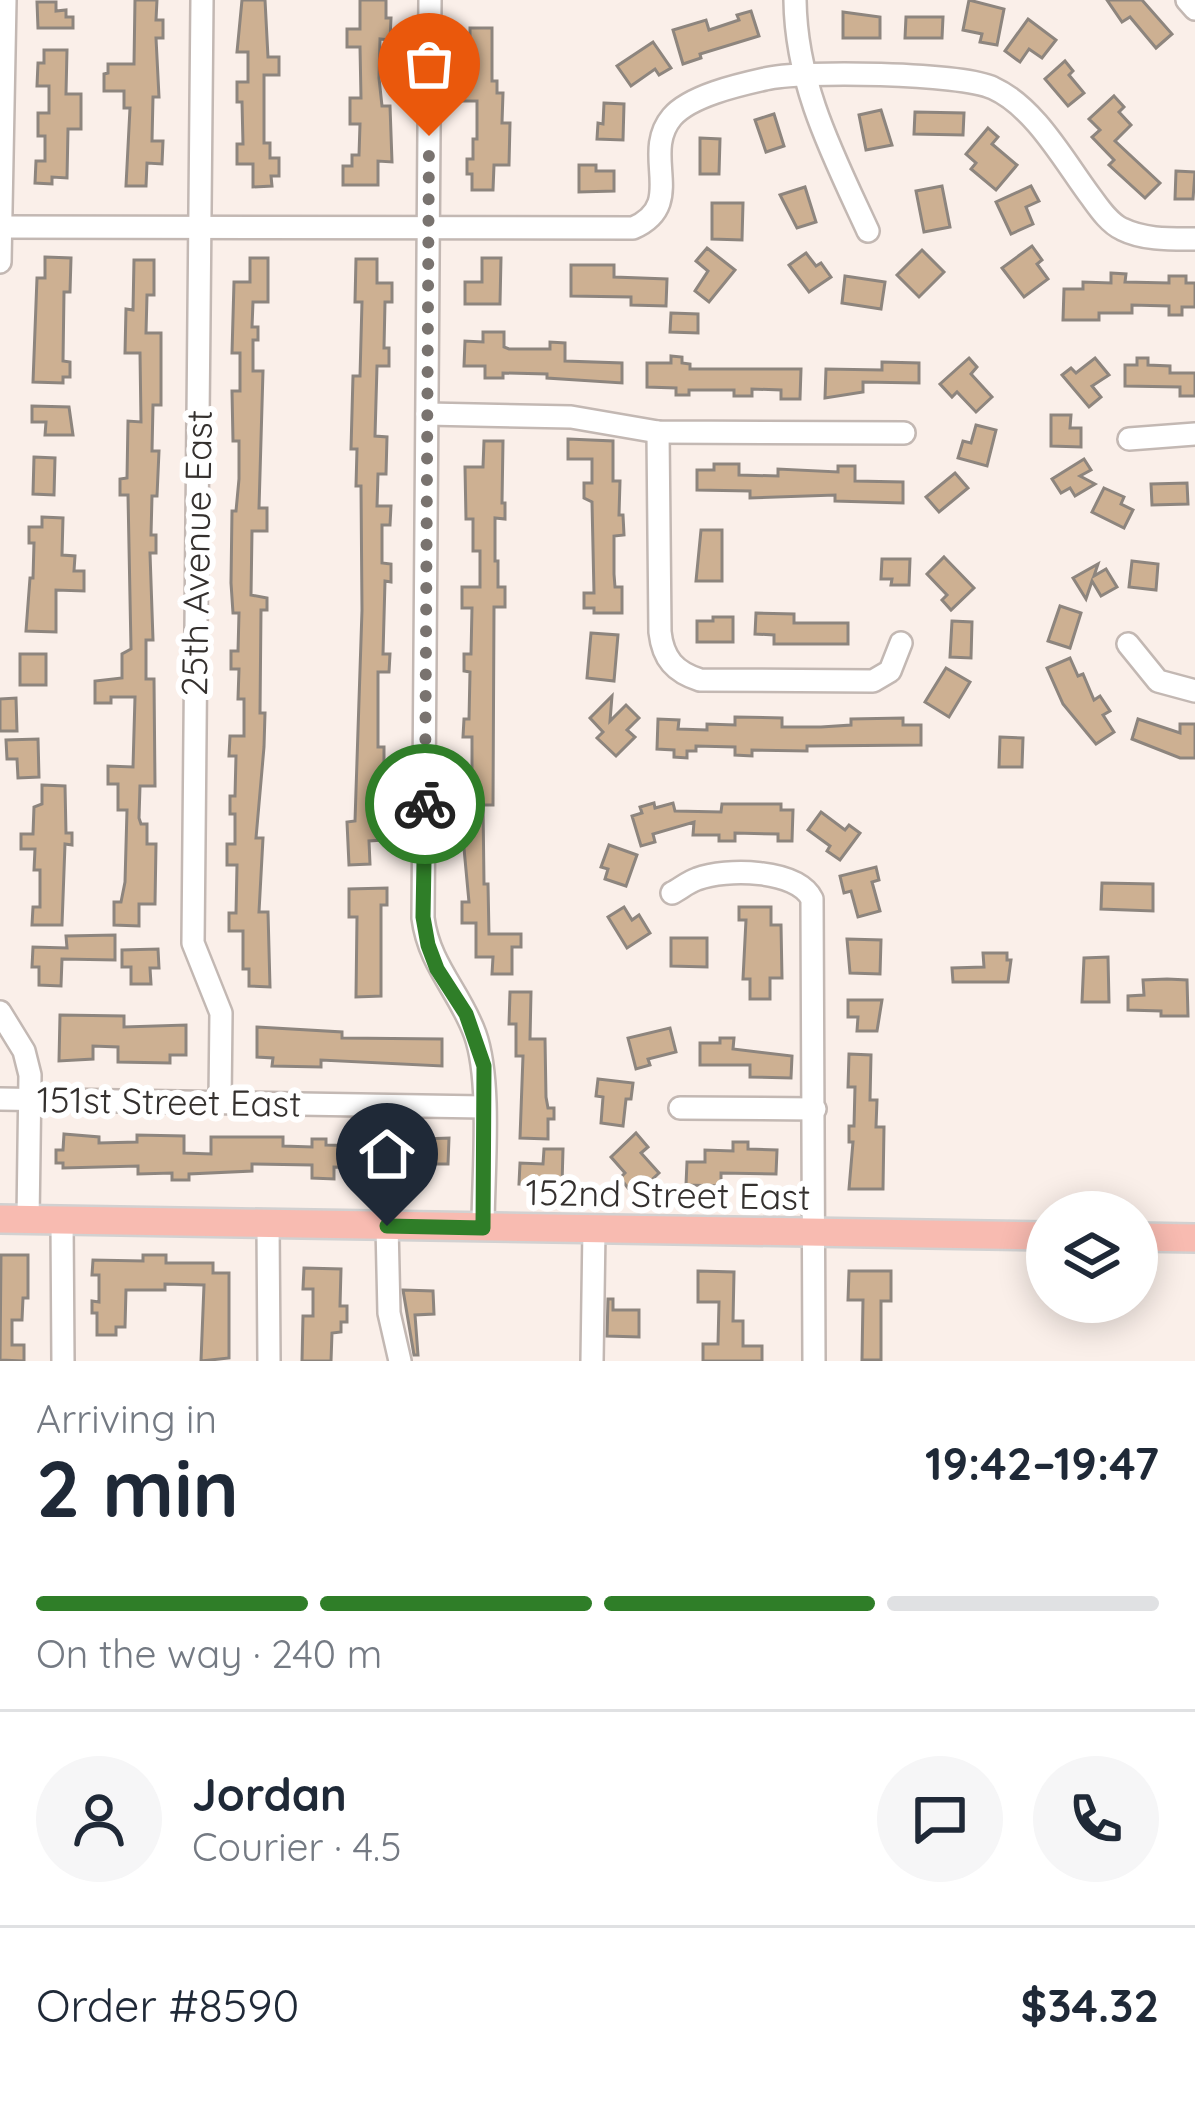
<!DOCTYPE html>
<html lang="en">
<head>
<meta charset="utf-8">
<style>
  :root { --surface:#fff; --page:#f6f6f7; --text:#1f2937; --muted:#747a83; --line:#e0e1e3; --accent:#2f7e28 }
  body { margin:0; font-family:Quicksand,sans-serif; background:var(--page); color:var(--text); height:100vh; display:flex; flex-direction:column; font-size:45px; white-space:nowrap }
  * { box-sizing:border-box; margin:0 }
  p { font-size:39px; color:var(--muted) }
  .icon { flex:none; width:66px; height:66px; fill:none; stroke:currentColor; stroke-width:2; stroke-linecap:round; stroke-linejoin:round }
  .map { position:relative; height:1361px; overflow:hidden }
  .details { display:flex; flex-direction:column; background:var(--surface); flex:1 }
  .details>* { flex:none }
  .buttons { position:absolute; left:1026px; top:1191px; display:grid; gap:24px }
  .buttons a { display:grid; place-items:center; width:132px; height:132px; border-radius:50%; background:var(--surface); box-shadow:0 6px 30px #0003; font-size:60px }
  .pin { position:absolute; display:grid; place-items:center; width:102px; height:102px; color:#fff; margin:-123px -51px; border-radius:50% 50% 50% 0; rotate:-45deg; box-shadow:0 0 12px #0007 }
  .pin .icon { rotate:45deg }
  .courier { position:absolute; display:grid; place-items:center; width:120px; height:120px; margin:-60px; border:9px solid #2f7e28; border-radius:50%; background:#fff; color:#222; box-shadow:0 3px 15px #0007 }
  .summary em { font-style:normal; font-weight:700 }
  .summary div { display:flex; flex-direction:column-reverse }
  .summary { display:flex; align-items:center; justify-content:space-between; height:204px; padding:0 36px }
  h1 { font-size:78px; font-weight:700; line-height:90px }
  .bar { display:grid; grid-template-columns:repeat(4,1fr); gap:18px 12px; align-content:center; height:144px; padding:0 36px }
  .bar i { height:15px; border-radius:9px; background:var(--line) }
  .bar .on { background:var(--accent) }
  .bar p { grid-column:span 4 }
  .line { display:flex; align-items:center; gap:30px; padding:0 36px; border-top:3px solid var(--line) }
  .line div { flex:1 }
  .round { display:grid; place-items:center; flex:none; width:126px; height:126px; border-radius:63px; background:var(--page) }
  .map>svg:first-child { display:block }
  .building { fill:#cdb092; stroke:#8d857e; stroke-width:3 }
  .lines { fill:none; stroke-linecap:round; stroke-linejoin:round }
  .minor-casing { stroke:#c3b8b3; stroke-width:26 }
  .major-casing { stroke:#d2d1d1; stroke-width:32 }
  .minor { stroke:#fff; stroke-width:21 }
  .major { stroke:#f8bbb1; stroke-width:27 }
  .done { stroke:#79736f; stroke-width:12; stroke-dasharray:0 21.6 }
  .route { stroke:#2f7e28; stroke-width:15 }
  .labels { text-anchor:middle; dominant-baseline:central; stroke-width:12; stroke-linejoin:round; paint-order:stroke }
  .street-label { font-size:36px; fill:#34302e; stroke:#fff }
</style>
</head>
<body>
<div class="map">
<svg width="1195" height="1361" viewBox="0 0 1195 1361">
  <rect width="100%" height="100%" fill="#faefe9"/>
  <g class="building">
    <path d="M135 0H157L156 20H163V38H156L159 97H153L152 141H163L162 164 147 163 146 186H126L130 108H124V91H104V74L108 73V64H134Z"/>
    <path d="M242 0H265L268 57H279V75H264V143H270V158H279V176H271L272 186 253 187V164H237V144H243L242 102H237V82H248V52H237Z"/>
    <path d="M360 0H386V18H391L390 40 380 39 379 78 382 106H390L392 162 378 161V185H343V166H352V155H359L360 124H350V98H361L360 47H347V29H360Z"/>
    <path d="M969 0 1004 9 997 45 980 42 982 34 963 30Z"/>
    <path d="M1107 0H1142L1172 34 1156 48 1130 17 1122 22Z"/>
    <path d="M37 2H56V11L66 10V17H73V28H38Z"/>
    <path d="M751 11 759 36 700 54 701 58 683 64 673 30 706 20 709 30 739 20 737 15Z"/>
    <path d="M843 12 880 17V38H843Z"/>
    <path d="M906 17H943L942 38H905Z"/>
    <path d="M1028 19 1056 40 1042 58 1029 49 1020 62 1005 51Z"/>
    <path d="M470 28H492V81H497V93H503L502 123H510L509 165H494L493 190H472V174H467V159H473V139H477V101H462L463 80H470Z"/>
    <path d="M653 42 671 68 659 75 655 69 631 86 617 66Z"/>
    <path d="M44 50H67L66 94H81V129H68L67 178 52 177V184L35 183 36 161H45V136H38V113H49V86H37L38 63H44Z"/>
    <path d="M1065 61 1073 71 1069 75 1084 93 1068 106 1045 79Z"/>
    <path d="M1114 96 1124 107 1119 112 1131 125 1115 141 1160 183 1145 198 1109 165 1114 160 1092 137 1100 130 1089 119Z"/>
    <path d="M604 103 624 104 623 140 597 139 598 123 603 124Z"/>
    <path d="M881 110 892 145 866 150 859 115Z"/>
    <path d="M915 112 964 113 963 135 914 134Z"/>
    <path d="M774 114 784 146 766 152 755 120Z"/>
    <path d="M988 128 998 137 992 144 1017 165 996 190 971 169 976 163 966 154Z"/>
    <path d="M700 138 720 139 719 174H700Z"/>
    <path d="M579 165H596V171H614V191L579 192Z"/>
    <path d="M1176 171 1195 172 1193 199H1175Z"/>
    <path d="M942 186 950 227 924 232 916 191Z"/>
    <path d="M1031 186 1039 201 1026 207 1033 224 1011 234 996 202Z"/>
    <path d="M805 187 816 222 797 228 780 195Z"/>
    <path d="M712 203H743L742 240 712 239Z"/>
    <path d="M1032 246 1042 260 1037 264 1048 279 1024 297 1002 268Z"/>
    <path d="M707 248 735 270 709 302 695 291 708 271 696 261Z"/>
    <path d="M922 250 944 272 919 297 897 275Z"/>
    <path d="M806 253 816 266 821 263 831 277 809 292 789 265Z"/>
    <path d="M45 257 71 258 70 292H64L63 361 70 362V377H63V383L33 382 37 278H45Z"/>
    <path d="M250 258H268V302H253L252 327H258V340H253V371H263L259 508H267V531H252L251 595 267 598V610H261L260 713H265L264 747 256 838H263L259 912H268L270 987 249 986V969H243V931H229V913H236L237 865H227V844H235V814H230V796H235L236 756H229L230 736H244V699H238L239 669H231V651H238L239 613H233L231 583 232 511H236L239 479V441H233L232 391H240V353H232L234 282H250Z"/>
    <path d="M482 258H501L500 304H465V282H482Z"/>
    <path d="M356 259H377V283H392V302H385L384 348H389V366H377L375 436 387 437 386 474H378L377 506H391L390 525H382V563L391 564V582L385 581 383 654H390L389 672H378V747H384V773H378V821L382 820 383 840 369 841 370 864 349 865 347 822 355 821 362 610 361 486H356L357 449H351L353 376H360L362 302H355Z"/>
    <path d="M134 260H154V295H147L146 333H161V405H153L152 451H159L157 496H152L151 535H156V553H150L153 640H146V679H154L155 786H140L139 818 141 824H147V844H156L155 904H139V926L114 925V902H121L125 882 127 810H118V784H108V766L133 767 135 697H111V703H95V681L122 678V654L131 649 128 495H120V479L127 478 128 421 141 422 140 353H125L126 309 133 310Z"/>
    <path d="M571 265H614V277L667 279 666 306 631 305V297L571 296Z"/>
    <path d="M1111 273 1126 274 1125 282 1169 283V276H1186V283H1195V307H1182V315H1169V306L1132 305V313H1099V320H1063L1064 289H1083V282L1111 283Z"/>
    <path d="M845 276 885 282 881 309 842 303Z"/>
    <path d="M671 313 698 314V333L670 332Z"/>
    <path d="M483 332H504V347L509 349H550V342L565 343V361L622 363V383L547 378V374L503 373V378H485V366H464L465 341 483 342Z"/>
    <path d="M671 356 682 357V363L690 364V369H801L800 399H781V390L752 389V396H734V390H689V395H676V388L647 387V363H671Z"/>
    <path d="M969 358 977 367 971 374 992 397 976 412 957 392 952 397 940 384Z"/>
    <path d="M1095 358 1109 375 1092 386 1101 397 1089 407 1062 375 1071 368 1076 373Z"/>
    <path d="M1137 358H1148V365L1170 366V373H1195V396H1180V387L1125 386V365H1137Z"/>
    <path d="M882 362 919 363V383L863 382V392L825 398 826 369 882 370Z"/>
    <path d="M32 406 69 407 73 435H45L46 422H32Z"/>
    <path d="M1051 415H1071L1070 428H1081V447L1051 446Z"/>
    <path d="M976 425 996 430 987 466 958 458 963 441 971 443Z"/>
    <path d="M568 439 613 441V481H620L619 515H623L624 535 614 536V574L615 587H622V613H594V608H584V593H594L592 502 584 498V483H592V459H568Z"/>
    <path d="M484 441H503L502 503H505V519L495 518V561H498V587H505V607H494L493 805H483L484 884H488L489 934H521V947H512V974H492L493 957H476V923H462V902H469L462 827 466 789H472V737H463L464 719H469L470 672 464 671V654H471L472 608H462V587H480V551H473V519H466L465 467H483Z"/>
    <path d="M34 457 55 458 54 495 33 494Z"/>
    <path d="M1084 459 1091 470 1080 476 1095 484 1075 496 1070 488 1061 493 1052 479Z"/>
    <path d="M714 464H739V475L778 476V469L838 472V466H855V481L903 482V503L835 501V495L750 498V491L697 490V470H714Z"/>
    <path d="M955 473 968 488 939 512 926 497Z"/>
    <path d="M1187 483 1188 504 1152 505 1151 484Z"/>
    <path d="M1104 488 1124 497 1121 504 1133 510 1124 528 1092 512Z"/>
    <path d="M42 517 63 518 62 555 75 556 74 571H84V591L56 590V632L26 631 30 578H33L34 543H29V527H42Z"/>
    <path d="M701 530H722V581H696Z"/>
    <path d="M944 557 974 588 951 610 942 600 947 595 927 574Z"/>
    <path d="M882 559H910L909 585H891L892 579H881Z"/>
    <path d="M1132 561 1158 564 1156 590 1129 587Z"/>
    <path d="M1098 564 1094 576 1106 569 1117 587 1101 596 1092 581 1086 599 1073 578Z"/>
    <path d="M1060 606 1081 613 1070 648 1048 641Z"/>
    <path d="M756 613 794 614V623H848V644H774V635L755 634Z"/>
    <path d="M713 617H733V642H697V621H713Z"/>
    <path d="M952 621 972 622 971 658 950 657Z"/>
    <path d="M591 633 618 635 614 681 587 678Z"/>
    <rect x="20" y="654" width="26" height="31"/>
    <path d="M1070 658 1078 676 1083 674 1094 700 1100 696 1110 711 1103 715 1114 732 1096 744 1063 704 1047 668Z"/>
    <path d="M946 668 970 682 949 717 925 702Z"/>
    <path d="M612 696 610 721 626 705 639 718 627 730 635 737 616 756 597 738 603 732 590 718Z"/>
    <path d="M16 698 17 731H0V699Z"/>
    <path d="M735 717 782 718V727H821L851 725V719L903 718V725H921V745L807 746V751L752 750V756L735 755V747L696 746V751H687V758L674 757V750L657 749 658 719 679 720 678 729 707 730V724L735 725Z"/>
    <path d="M1138 719 1180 733V724H1195V758H1180L1132 739Z"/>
    <path d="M1000 737 1023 738 1022 767H999Z"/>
    <path d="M38 739 39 777 18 778 17 759H7L6 740Z"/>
    <path d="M42 785 65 786 66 833H72V845L65 844 62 925H32L33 907H40V870H34L35 849H21V834H33L34 807 42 804Z"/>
    <path d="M654 803 655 808 673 803 675 811 721 812 722 804H781V810H793L792 841H778V834L735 833V841H719V835H693L694 822 653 834 655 842 641 846 632 816 642 813 640 807Z"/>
    <path d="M821 812 845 830 849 825 860 833 840 860 827 851 830 846 808 830Z"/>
    <path d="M609 845 637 855 626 886 605 879 608 869 601 867Z"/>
    <path d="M876 867 879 880 872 882 880 911 858 917 851 891 844 893 840 876Z"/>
    <path d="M1102 883 1153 884V911L1101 909Z"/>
    <path d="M387 888V905H381V996L356 997 357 917H349V889Z"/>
    <path d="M624 907 632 920 639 915 650 933 627 948 608 917Z"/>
    <path d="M739 907H771V925H781L782 978H770V999H750V979H743L746 920H739Z"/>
    <path d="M115 935V960L62 959 61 986 39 985V967H32L33 947 67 948 66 936Z"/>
    <path d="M671 938H707V967L671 966Z"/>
    <path d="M847 939 881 940 880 974 850 973Z"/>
    <path d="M158 949 159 968H150L151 984H131V967H122V950Z"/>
    <path d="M983 953H1007V960H1011L1008 982H953L952 968 984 967Z"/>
    <path d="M1108 957 1109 1002H1082L1084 958Z"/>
    <path d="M1167 979 1187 980 1188 1016H1161V1011L1128 1010V996L1144 995 1143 980Z"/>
    <path d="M510 992H531L530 1039H545L546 1097 548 1108H554V1119H548V1139L520 1138 523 1056H516V1024H509Z"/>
    <path d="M848 1000H882L877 1031H857L858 1017H848Z"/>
    <path d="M60 1015 124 1016V1027L186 1025V1055H170V1063L118 1062V1047L93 1046V1059L59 1061Z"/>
    <path d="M257 1027 342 1032V1038L442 1039V1066L321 1060V1067L272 1066 273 1058 257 1057Z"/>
    <path d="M670 1028 676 1052 648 1059 650 1065 636 1069 628 1038Z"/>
    <path d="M720 1038H734L733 1049 792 1056 791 1078 750 1077V1065H700V1043H720Z"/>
    <path d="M849 1054 871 1055 870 1100H877L876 1127H884L883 1189H849L853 1142H849V1126H854L855 1087H848Z"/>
    <path d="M598 1079 633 1083 631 1099H626L623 1126 601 1123 603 1097 596 1096Z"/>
    <path d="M636 1133 648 1147 641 1153 659 1173 641 1190 634 1182 628 1188 620 1178 625 1173 611 1157Z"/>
    <path d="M64 1134 99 1137V1143L137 1142V1135L184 1136V1153L211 1154V1137H283V1146L312 1147V1139H326V1145L363 1146V1141L449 1138 448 1164H434L435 1160 403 1159V1180H385V1173L362 1172V1168L334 1167V1179L312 1178V1165L252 1164V1171L189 1174V1180H172V1173L138 1174V1166L63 1168V1163H56V1150H63Z"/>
    <path d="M733 1142H748V1149L777 1150 776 1174 721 1173V1186L686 1185 687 1162H705V1150L733 1151Z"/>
    <path d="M544 1149H563L562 1185 519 1184 520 1163 543 1164Z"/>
    <path d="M1 1255H28V1298H23L22 1320H12V1345H24V1361L0 1360Z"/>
    <path d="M143 1255H166V1263H213V1273H229V1358L201 1361 204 1285 165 1284V1290H126L125 1327H116V1335H97V1313H92V1301L99 1302V1275H92L93 1260 143 1261Z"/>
    <path d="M304 1268 341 1269 340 1306H347V1322H341V1332L332 1333 331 1361H302L303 1316H313V1289H303Z"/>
    <path d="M698 1271 734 1272 733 1321H743V1346H762V1361H703V1344H718L719 1302H698Z"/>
    <path d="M849 1271H891V1301H881V1360H862L863 1300H848Z"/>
    <path d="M403 1290 433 1291 434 1314 415 1315 418 1355H414Z"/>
    <path d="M608 1299H613V1310H639V1337L607 1336Z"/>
  </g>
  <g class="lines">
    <defs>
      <g id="minor">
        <path d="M202 0 193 943 221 1013 220 1101"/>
        <path d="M430 0 423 918C429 965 460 992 475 1034 492 1081 483 1175 483 1228"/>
        <path d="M795 0C796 85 833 155 868 231"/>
        <path d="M1187 0 1195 9"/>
        <path d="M0 227 633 228C688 204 640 155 672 117 690 96 738 85 765 79 800 70 962 73 993 88 1035 107 1064 161 1091 197 1099 208 1109 223 1122 229 1144 240 1171 239 1195 239"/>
        <path d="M0 262 5 0"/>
        <path d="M427 414 571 417 658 432 904 433"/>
        <path d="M658 432 660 632C663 659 675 672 700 680L873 681 890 671 901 643"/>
        <path d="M1129 439 1195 434"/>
        <path d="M1128 644 1158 681 1195 691"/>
        <path d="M672 893C680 889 688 882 697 879 726 868 797 869 812 899L814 1361"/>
        <path d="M0 1012 24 1051 30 1075 28 1220"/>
        <path d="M0 1099 483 1107"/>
        <path d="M680 1108 815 1109"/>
        <path d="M62 1222 63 1361"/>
        <path d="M268 1224 269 1361"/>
        <path d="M387 1226 389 1313 400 1361"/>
        <path d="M592 1361 594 1230"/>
      </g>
      <g id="major">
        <path d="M0 1219 1047 1236"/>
        <path d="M1137 1237 1195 1238"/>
      </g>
    </defs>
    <use href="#minor" class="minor-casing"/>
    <use href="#major" class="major-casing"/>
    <use href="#minor" class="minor"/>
    <use href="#major" class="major"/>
  </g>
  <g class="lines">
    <path class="done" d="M425 804 429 136"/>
    <path class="route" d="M387 1226 483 1228 484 1066 466 1014 437 969 428 945 423 917 425 804"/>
  </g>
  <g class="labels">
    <g class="street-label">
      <text transform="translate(196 553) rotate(-89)">25th Avenue East</text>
      <text transform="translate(169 1101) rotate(1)">151st Street East</text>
      <text transform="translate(668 1194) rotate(1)">152nd Street East</text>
    </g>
  </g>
</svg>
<div class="buttons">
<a><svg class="icon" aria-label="layers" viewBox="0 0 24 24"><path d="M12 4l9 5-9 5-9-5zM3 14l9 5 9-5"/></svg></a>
</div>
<div class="pin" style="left:429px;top:136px;background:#ea580c"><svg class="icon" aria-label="bag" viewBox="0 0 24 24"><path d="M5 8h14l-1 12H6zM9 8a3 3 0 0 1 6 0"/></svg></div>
<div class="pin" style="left:387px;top:1226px;background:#1f2937"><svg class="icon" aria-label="home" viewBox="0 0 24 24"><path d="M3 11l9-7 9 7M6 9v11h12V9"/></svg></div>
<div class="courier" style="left:425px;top:804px"><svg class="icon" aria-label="bike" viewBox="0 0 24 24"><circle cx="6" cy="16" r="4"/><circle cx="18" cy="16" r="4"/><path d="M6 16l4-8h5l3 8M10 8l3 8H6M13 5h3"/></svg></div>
</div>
<section class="details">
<div class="summary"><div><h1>2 min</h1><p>Arriving in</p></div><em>19:42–19:47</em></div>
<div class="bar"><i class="on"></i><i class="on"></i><i class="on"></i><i></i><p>On the way · 240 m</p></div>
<div class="line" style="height:216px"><a class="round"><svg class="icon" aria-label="person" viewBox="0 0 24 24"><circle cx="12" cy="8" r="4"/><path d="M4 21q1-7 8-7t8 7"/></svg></a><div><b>Jordan</b><p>Courier · 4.5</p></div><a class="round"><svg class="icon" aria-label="chat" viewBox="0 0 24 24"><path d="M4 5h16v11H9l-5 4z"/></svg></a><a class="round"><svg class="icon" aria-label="phone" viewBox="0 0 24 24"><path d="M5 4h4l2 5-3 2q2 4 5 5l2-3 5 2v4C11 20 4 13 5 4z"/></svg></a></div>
<div class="line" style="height:156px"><div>Order #8590</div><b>$34.32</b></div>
</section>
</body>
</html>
